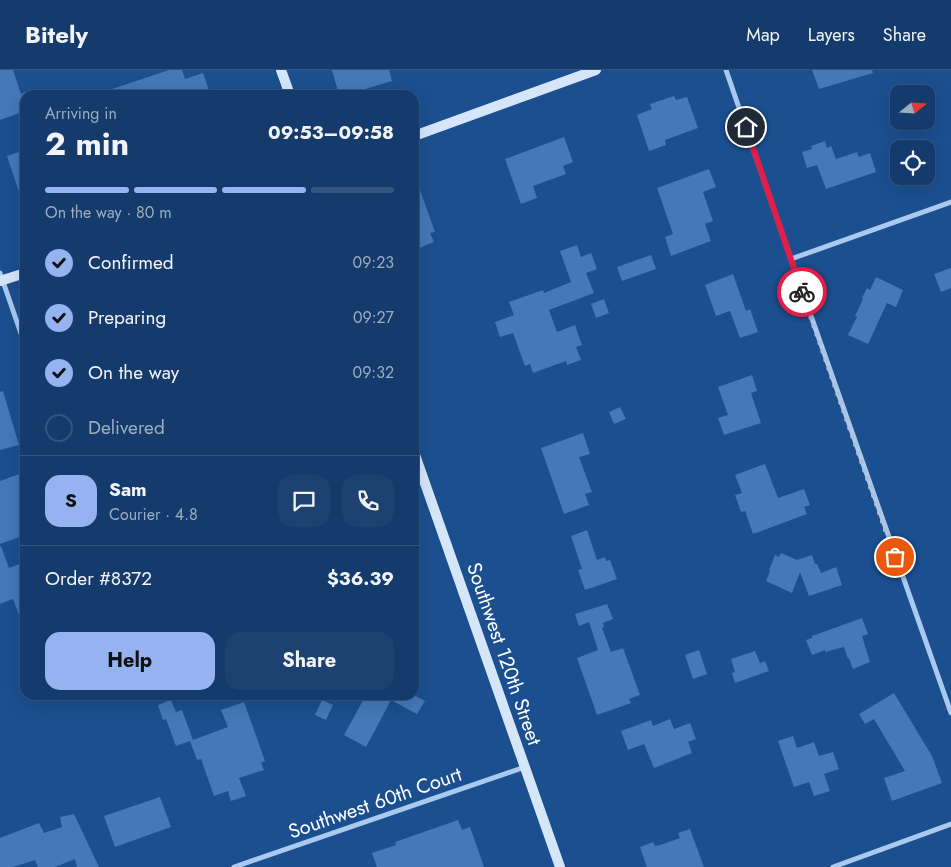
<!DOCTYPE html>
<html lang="en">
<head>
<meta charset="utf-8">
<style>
  :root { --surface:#143b6b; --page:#1d4271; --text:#f1f3f6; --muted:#9dadc1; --line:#33557e; --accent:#95b2f1 }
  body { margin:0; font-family:Jost,sans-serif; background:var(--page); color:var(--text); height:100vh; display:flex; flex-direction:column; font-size:19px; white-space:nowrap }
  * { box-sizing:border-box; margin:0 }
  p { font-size:16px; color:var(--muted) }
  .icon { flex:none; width:28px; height:28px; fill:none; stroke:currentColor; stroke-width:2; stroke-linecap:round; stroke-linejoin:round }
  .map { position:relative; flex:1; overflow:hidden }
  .panel { position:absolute; left:20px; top:20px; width:399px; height:610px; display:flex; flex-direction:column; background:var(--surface); border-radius:15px; box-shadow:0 5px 20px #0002,0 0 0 1px var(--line) }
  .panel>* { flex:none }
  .needle { width:32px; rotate:72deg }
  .fabs { position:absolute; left:890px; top:15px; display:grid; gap:10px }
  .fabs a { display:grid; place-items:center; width:45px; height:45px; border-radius:10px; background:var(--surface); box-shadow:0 5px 20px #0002,0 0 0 1px var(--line); font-size:25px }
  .pin { position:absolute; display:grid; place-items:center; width:42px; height:42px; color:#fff; margin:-21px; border:2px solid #fff; border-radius:50%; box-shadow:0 1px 5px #0007 }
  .courier { position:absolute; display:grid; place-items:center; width:50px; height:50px; margin:-25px; border:4px solid #e11d48; border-radius:50%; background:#fff; color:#222; box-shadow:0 1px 6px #0007 }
  .summary em { font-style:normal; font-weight:700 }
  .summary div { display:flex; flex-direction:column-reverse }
  .summary { display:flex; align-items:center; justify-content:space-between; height:85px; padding:0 25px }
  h1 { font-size:32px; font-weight:700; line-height:38px }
  .bar { display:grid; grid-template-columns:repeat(4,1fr); gap:8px 5px; align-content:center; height:60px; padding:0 25px }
  .bar i { height:6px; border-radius:4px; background:var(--line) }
  .bar .active { background:var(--accent) }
  .bar p { grid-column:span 4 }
  .line { display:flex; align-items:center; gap:12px; padding:0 25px; border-top:1px solid var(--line) }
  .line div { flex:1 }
  .round { display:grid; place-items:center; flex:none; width:52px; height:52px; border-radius:15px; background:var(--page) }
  ol { padding:0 25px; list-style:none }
  li { display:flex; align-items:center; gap:15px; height:55px }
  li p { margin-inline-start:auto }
  li .icon { padding:5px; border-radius:50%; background:var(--accent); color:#111; stroke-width:4 }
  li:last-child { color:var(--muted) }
  li i { width:28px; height:28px; border:2px solid var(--line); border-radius:50% }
  .button { display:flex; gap:10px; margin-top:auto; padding:10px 25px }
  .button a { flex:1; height:58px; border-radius:15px; background:var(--accent); color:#111; font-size:20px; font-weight:700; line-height:58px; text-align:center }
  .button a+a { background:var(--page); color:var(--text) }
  header { display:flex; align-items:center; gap:30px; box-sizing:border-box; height:70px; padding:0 25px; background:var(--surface); border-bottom:1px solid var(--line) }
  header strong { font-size:24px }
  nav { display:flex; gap:28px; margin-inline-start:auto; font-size:18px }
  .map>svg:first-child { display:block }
  .building { fill:#4478b7 }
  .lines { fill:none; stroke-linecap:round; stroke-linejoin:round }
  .street { stroke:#a9c9ee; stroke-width:5 }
  .secondary { stroke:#d6e6fa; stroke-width:10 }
  .done { stroke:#afc1d8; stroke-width:5; stroke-dasharray:0 9 }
  .route { stroke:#e11d48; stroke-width:6 }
  .labels { text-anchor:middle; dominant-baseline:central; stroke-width:4; stroke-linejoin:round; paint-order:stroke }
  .street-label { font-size:20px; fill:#fff; stroke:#1b4f8f }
</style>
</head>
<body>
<header>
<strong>Bitely</strong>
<nav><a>Map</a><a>Layers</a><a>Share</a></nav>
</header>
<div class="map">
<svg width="951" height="797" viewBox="0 0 951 797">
  <rect width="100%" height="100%" fill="#1b4f8f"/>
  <g class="building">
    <path d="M0 0H13L21 24 25 22V41L0 50Z"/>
    <path d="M169 0H182L185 9 203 3 210 23 202 25H101L100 23Z"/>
    <path d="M332 0H389L392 11 345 25H339Z"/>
    <path d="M812 0H872L873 3 819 19Z"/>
    <path d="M674 26 676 30 687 27 698 58 665 70 666 75 649 81 637 45 652 39 650 34Z"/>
    <path d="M564 67 573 92 563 96 566 104 533 116 537 128 521 134 505 89Z"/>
    <path d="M825 71 827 78 831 76 836 89 857 82 859 87 870 83 876 102 826 119 817 95 807 98 802 82 812 79 811 76Z"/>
    <path d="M25 80V134H23L7 86Z"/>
    <path d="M709 99 716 117 703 122 713 151 705 154 711 171 671 186 665 167 673 164 657 118Z"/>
    <path d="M415 106 435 162 430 163 434 172 414 180V107Z"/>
    <path d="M577 175 581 187 591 183 597 199 586 203 594 223 549 240 557 262 575 255 582 275 576 277 581 290 567 295 566 291 533 303 530 294 525 296 513 263 500 267 495 252 514 245 509 232 543 220 544 223 571 212 560 181Z"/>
    <path d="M651 185 656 199 622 211 617 197Z"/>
    <path d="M951 198V218L941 222 934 204Z"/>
    <path d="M733 204 746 241 750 239 758 262 740 268 730 241 716 246 705 215Z"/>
    <path d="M876 207 903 220 896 237 887 233 868 274 848 265 857 247 855 246 863 229 862 228 867 218 870 220Z"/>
    <path d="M604 229 609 243 596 248 591 234Z"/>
    <path d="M752 305 757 321 751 323 761 353 724 365 718 348 728 345 718 317Z"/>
    <path d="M3 321 19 375 0 380V322Z"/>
    <path d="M620 337 626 349 614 354 609 342Z"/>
    <path d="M583 363 590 384 579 387 592 422 585 424 589 435 564 444 541 378Z"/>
    <path d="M765 394 778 428 804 419 810 435 804 437 807 444 753 464 745 441 741 442 735 425 742 423 735 405Z"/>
    <path d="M22 403 25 412V434L20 436 25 450V465L0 474V411Z"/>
    <path d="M587 460 597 490 605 487 606 491 610 490 617 509 585 520 578 500 582 499 571 466Z"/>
    <path d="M1 476 9 498 25 492V558H24L13 529 0 534V477Z"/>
    <path d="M781 483 797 490 812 485 815 494H817L821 503 836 497 842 515 809 526 800 502 792 523 766 511 770 501 769 500 775 485 779 487Z"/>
    <path d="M607 534 613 549 603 553 604 557 602 558 611 582 623 578 640 625 629 629 631 633 597 645 577 588 598 580 589 552 579 556 575 544Z"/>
    <path d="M862 548 868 564 862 566 870 592 853 599 849 588 848 589 844 577 825 582V580L812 585 806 570 812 568V566Z"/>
    <path d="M699 580 707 604 693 609 685 585Z"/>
    <path d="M755 581 760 593 765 591 769 601 735 613 732 603 735 602 731 589Z"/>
    <path d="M894 623 932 686 942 713 892 731 884 708 905 701 874 649 865 654 859 644Z"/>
    <path d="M366 625H414L425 631 417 644 391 630 366 677 344 665Z"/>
    <path d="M171 630 176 642 182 640 193 670 176 676 166 649 163 650 158 635Z"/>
    <path d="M322 630 333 635 326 650 315 645Z"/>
    <path d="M244 632 265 691 261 693 264 700 239 708 246 726 231 731 228 721 214 726 201 689 197 690 190 671 228 657 221 640Z"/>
    <path d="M670 649 674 659 690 653 696 669 688 672 692 683 654 698 644 674 628 680 621 661 651 650 653 656Z"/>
    <path d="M793 666 797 678 814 672 819 686 833 682 839 699 824 704 830 721 814 726 809 712 794 717 778 671Z"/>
    <path d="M160 727 171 757 115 777 104 746Z"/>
    <path d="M74 744 99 797H77L75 789 55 797H38L35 790 13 797H0V768L39 753 44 763 62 757 60 747Z"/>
    <path d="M458 750 462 760 470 757 484 797H377L372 783 396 775 395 772Z"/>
    <path d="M690 759 704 797H647L640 777 653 772 655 776 660 775 680 768 678 763Z"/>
  </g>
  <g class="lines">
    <g class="street">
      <path d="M726 0 791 189 951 643"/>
      <path d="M791 189 951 132"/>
      <path d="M0 203 25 275"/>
      <path d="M234 797 525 697"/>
      <path d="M833 797 951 754"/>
    </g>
    <g class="secondary">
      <path d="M281 0 290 25"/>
      <path d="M414 66 596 0"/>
      <path d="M0 211 25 203"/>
      <path d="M414 382 560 797"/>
    </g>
  </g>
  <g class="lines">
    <path class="done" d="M802 222 895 487"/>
    <path class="route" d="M746 57 802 222"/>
  </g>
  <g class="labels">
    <g class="street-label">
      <text transform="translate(504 584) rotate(71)">Southwest 120th Street</text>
      <text transform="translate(375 733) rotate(-19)">Southwest 60th Court</text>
    </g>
  </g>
</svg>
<div class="fabs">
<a><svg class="needle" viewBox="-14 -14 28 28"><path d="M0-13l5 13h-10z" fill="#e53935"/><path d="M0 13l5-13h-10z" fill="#9dadc1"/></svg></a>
<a><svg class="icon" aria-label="locate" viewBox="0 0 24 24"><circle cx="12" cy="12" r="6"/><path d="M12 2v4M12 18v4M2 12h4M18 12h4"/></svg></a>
</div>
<div class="pin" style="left:895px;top:487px;background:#ea580c"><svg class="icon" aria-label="bag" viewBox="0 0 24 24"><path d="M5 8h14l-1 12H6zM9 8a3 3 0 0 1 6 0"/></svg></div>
<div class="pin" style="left:746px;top:57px;background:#1f2937"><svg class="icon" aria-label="home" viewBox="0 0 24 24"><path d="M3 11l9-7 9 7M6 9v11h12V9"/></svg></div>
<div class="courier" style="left:802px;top:222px"><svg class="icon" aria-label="bike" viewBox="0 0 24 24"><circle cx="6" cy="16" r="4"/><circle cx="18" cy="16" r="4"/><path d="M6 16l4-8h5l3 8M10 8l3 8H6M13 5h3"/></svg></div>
<section class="panel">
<div class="summary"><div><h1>2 min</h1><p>Arriving in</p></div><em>09:53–09:58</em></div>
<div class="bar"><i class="active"></i><i class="active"></i><i class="active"></i><i></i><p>On the way · 80 m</p></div>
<ol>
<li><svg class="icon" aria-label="check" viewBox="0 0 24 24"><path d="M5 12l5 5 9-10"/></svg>Confirmed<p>09:23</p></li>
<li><svg class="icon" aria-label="check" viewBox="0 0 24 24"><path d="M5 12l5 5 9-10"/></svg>Preparing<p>09:27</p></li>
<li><svg class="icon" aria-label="check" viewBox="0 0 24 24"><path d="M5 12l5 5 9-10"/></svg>On the way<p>09:32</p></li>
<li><i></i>Delivered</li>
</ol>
<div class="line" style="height:90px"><b class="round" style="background:var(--accent);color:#111">S</b><div><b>Sam</b><p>Courier · 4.8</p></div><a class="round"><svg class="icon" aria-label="chat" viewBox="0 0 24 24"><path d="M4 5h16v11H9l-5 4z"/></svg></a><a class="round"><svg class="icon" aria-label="phone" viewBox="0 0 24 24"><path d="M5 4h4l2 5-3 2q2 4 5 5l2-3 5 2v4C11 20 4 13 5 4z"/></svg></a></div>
<div class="line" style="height:65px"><div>Order #8372</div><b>$36.39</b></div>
<div class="button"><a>Help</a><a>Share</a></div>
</section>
</div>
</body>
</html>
